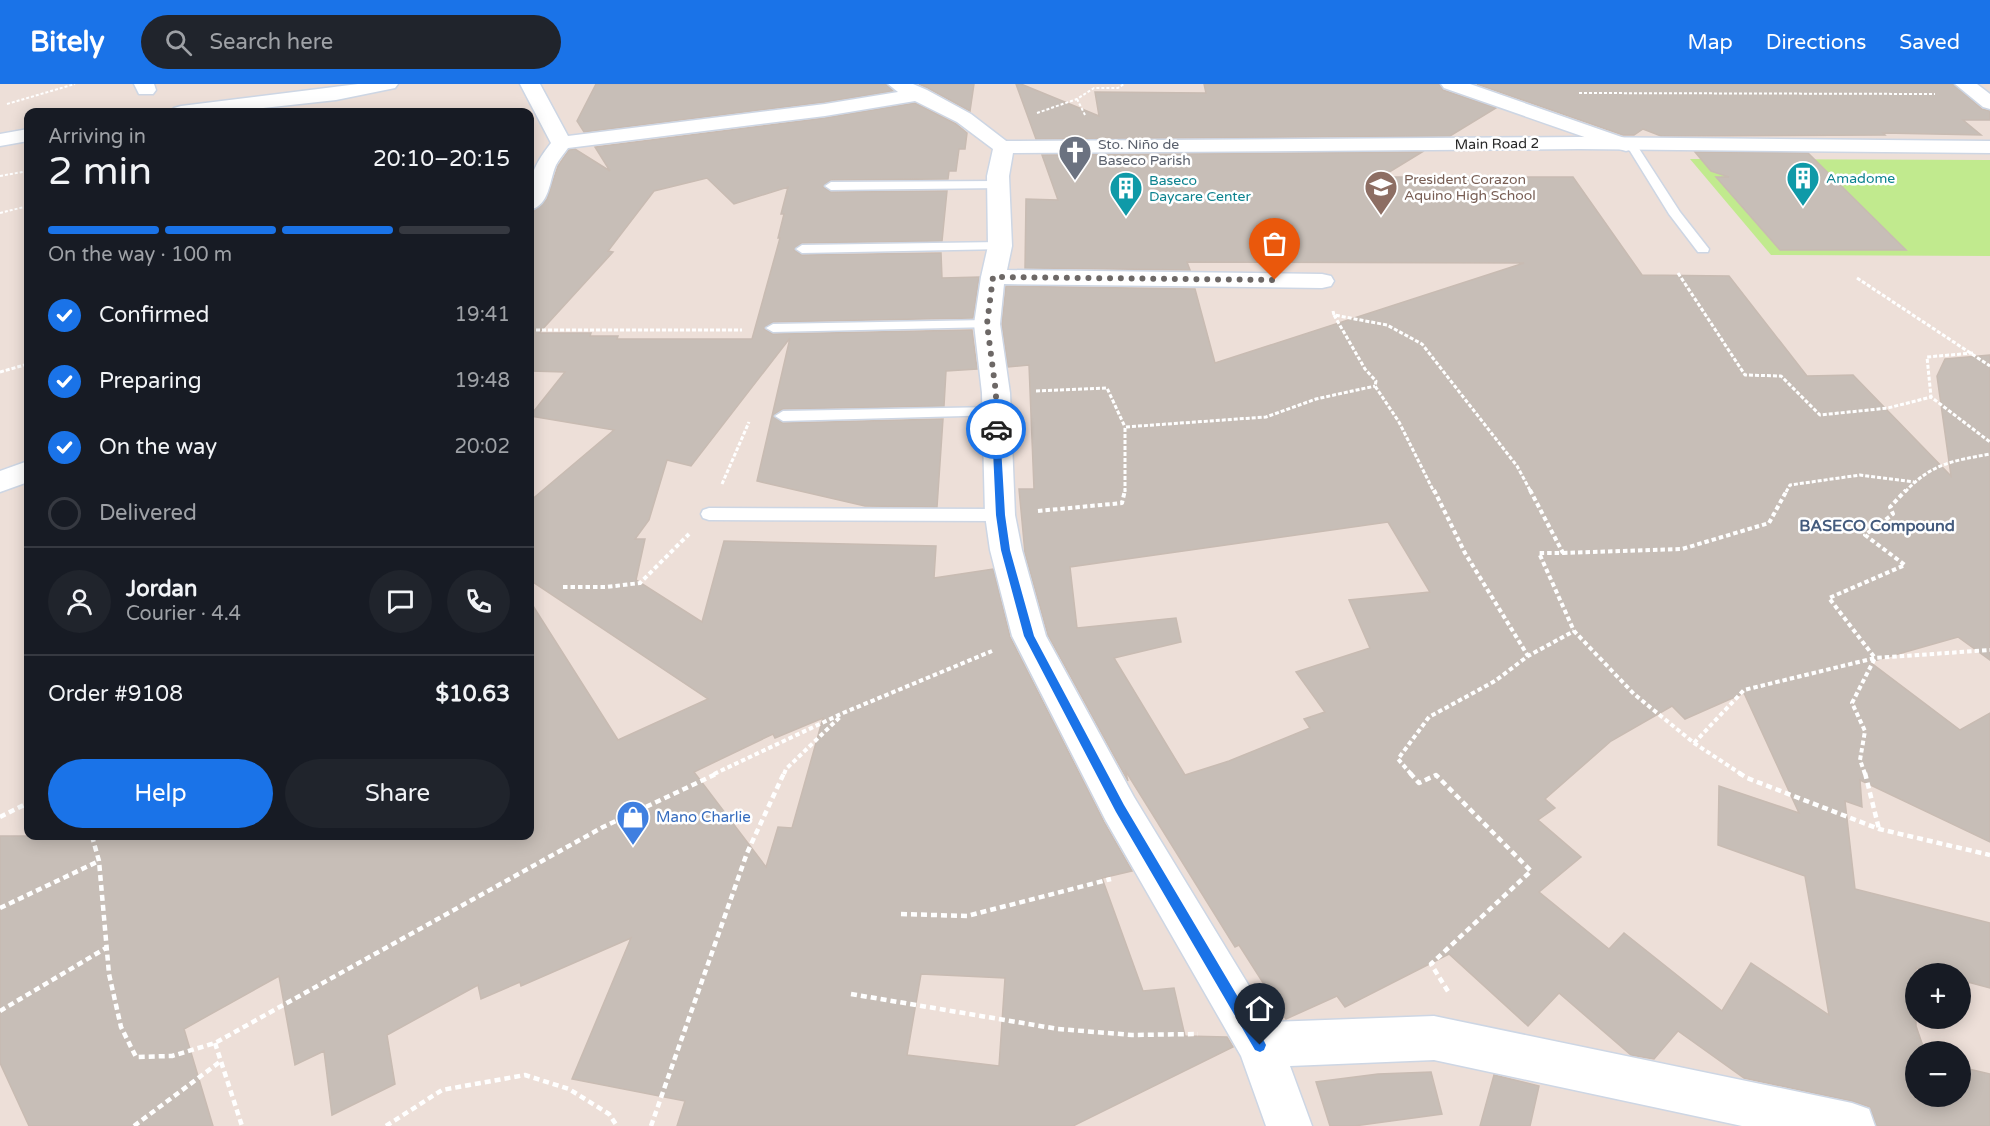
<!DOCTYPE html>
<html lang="en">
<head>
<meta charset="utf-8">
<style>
  :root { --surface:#171b24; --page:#20242c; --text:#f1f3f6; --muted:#9ea1a6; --line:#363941; --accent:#1a73e8 }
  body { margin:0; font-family:"Varela Round",sans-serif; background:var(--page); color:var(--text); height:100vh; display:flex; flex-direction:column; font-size:22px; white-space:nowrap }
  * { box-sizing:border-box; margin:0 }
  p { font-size:20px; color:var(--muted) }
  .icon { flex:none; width:33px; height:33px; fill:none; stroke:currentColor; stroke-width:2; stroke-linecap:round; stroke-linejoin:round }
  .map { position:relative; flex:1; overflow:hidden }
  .sheet { position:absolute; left:24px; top:24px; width:510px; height:732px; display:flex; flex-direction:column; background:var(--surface); border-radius:12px; box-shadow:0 3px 15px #0003 }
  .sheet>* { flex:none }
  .fabs { position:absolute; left:1905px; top:879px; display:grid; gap:12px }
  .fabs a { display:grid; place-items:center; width:66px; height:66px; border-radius:50%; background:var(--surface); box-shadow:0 3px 15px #0003; font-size:30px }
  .pin { position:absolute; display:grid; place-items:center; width:51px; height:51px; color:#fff; margin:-62px -26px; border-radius:50% 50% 50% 0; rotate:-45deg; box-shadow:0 0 6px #0007 }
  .pin .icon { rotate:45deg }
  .courier { position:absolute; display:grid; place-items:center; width:60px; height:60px; margin:-30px; border:4px solid #1a73e8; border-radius:50%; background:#fff; color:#222; box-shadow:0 2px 8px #0007 }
  .headline em { font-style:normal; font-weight:600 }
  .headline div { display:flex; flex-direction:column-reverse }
  .headline { display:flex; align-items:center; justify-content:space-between; height:102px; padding:0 24px }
  h1 { font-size:39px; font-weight:600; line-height:45px }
  .bar { display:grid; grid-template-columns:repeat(4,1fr); gap:9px 6px; align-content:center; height:72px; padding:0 24px }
  .bar i { height:8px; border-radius:4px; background:var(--line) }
  .bar .current { background:var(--accent) }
  .bar p { grid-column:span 4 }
  .line { display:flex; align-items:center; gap:15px; padding:0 24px; border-top:2px solid var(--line) }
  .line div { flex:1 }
  .round { display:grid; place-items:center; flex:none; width:63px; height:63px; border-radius:32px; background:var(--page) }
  ol { padding:0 24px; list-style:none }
  li { display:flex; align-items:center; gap:18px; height:66px }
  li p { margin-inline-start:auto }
  li .icon { padding:6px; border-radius:50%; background:var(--accent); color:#fff; stroke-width:4 }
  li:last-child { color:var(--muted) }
  li i { width:33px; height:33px; border:3px solid var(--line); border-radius:50% }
  .primary-button { display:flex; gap:12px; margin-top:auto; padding:12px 24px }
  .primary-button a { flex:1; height:69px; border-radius:36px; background:var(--accent); color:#fff; font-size:24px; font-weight:600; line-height:69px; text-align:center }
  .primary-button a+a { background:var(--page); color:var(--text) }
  header { display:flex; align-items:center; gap:36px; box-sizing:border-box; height:84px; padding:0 30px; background:var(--accent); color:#fff }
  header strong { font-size:28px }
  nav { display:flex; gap:33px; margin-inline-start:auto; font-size:21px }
  .search { width:420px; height:54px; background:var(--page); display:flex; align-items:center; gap:15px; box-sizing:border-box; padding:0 21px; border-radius:33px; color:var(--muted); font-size:22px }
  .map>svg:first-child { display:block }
  .green { fill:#c1ea8e }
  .building { fill:#c7beb7; stroke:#c8bbb2; stroke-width:1.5; fill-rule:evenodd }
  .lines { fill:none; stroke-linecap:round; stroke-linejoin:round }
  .service-casing { stroke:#cdd6e4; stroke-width:3 }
  .minor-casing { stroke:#cdd6e4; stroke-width:3 }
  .tertiary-casing { stroke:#cdd6e4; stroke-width:3 }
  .path-far3 { stroke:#fff; stroke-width:2; stroke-dasharray:3 2; stroke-linecap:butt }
  .path-far2 { stroke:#fff; stroke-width:3; stroke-dasharray:4 2; stroke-linecap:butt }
  .path-far1 { stroke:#fff; stroke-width:4; stroke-dasharray:4.5 3; stroke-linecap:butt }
  .path { stroke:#fff; stroke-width:4.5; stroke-dasharray:6 4; stroke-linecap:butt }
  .service { fill:#fff; fill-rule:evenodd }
  .minor { fill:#fff; fill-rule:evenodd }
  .tertiary { fill:#fff; fill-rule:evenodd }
  .route { fill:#1a73e8 }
  .done { stroke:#6d6866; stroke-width:6; stroke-dasharray:0 10.8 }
  .labels { text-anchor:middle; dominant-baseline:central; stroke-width:5; stroke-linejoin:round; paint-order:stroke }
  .far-worship-label { font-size:14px; fill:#5b616d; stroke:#fff; text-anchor:start }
  .far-street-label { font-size:14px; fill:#282828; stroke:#fff }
  .far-culture-label { font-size:14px; fill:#0d838f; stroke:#fff; text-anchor:start }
  .far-education-label { font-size:14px; fill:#785e54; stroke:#fff; text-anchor:start }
  .shop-label { font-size:15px; fill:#366cbe; stroke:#fff; text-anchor:start }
  .neighbourhood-label { font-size:16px; font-weight:bold; fill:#445b7d; stroke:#fff }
</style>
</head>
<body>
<header>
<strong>Bitely</strong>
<div class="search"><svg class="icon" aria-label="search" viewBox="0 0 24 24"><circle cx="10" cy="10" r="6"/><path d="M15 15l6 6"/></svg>Search here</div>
<nav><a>Map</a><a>Directions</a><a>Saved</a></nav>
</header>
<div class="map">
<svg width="1990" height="1042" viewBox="0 0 1990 1042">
  <rect width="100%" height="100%" fill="#eddfd8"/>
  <path class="green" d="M1690 75 1990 76V172L1771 171Z"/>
  <g class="building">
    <path d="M596 0H886L893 7 825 18 584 48 577 37Z"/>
    <path d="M919 0H974L970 27 928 4Z"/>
    <path d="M1016 0H1021L1099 32 1095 8 1206 9 1204 0H1439L1443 6 1496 24 1450 52 1036 55Z"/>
    <path d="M1477 0H1953L1982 25 1990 27V36H1963L1981 51 1883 49 1885 51 1661 52 1643 45 1634 51H1623Z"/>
    <path d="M915 19 956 40 967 49 965 65H959L956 87H949L948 95 831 96 823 103 831 108 947 107 942 157 802 159 794 166 802 171 941 169 942 194 979 193 973 234 773 238 764 245 773 250 972 246 977 285 946 287 944 322 783 325 773 331 783 339 943 335 937 423 865 422 757 397 790 254 691 382 667 376 649 436 635 455H645L636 496 702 538 724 457 936 462 934 494 993 485 1010 553 1104 738 1132 787 1102 794 1143 907 1174 904 1185 952 1227 953 1233 963 1073 1042H677L685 1017 572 995 631 854 521 902 520 898 481 915 478 901 387 951 395 1000 332 1031 324 967 295 981 279 892 184 945 213 1042H29L0 979V752H530V517L618 656 708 615 530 496V417L614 346 530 332 565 288 530 287V131L547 115 558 82 569 66 575 65 610 87 595 63 825 34ZM707 94 734 120 788 103 781 130H784L778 154H780L752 255H617L618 252H590L591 249H539L613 168 608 167 654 107ZM823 634 792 744 778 743 766 783 694 688 773 650 775 654ZM921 890 1005 894 999 982 907 971Z"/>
    <path d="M1422 68 1381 93H1573L1642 191 1729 192 1807 292 1853 291 1951 392 1937 292 1945 275 1990 271V576L1958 553 1870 578 1960 646 1990 629V758L1860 696 1862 723 1845 717 1855 805 1990 839V904L1960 896V890H1936L1916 884V942L1925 968H1916V1012H1960V983L1990 990V1042H1877L1870 1023 1852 1017 1744 994 1678 947 1654 975 1631 971 1559 909 1528 942 1449 870 1345 923 1337 912 1286 935 1239 861 1235 863 1125 686 1128 697 1048 551 1025 469 1019 405H1034L1029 281 1008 283 1002 240 1006 202 1195 205 1215 279 1524 179 1187 178 1190 186 1025 184 1026 115 1058 116 1042 71ZM1388 438 1430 508 1349 516 1370 564 1296 588 1325 628 1304 635 1310 644 1229 677 1185 691 1114 574 1181 558 1176 534 1077 544 1070 483ZM1744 609 1799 729 1719 702 1718 761 1805 792 1829 931 1751 879 1722 927 1624 849 1609 865 1539 808 1581 773 1538 736 1555 724 1545 715 1611 657 1672 622 1685 635Z"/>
    <path d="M1695 68 1808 69 1906 166H1780L1716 93H1729L1711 87Z"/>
    <path d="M1431 988 1442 1030 1354 1042H1330L1316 998 1378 990Z"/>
    <path d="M1494 991 1539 1002 1530 1042H1480Z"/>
  </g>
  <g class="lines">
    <defs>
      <g id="service">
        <path d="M1626 58 1638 63 1680 128 1709 165 1708 168H1698L1669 130 1630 67 1620 61Z"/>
        <path d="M998 97 1004 101 1002 104 831 106 825 102 831 98Z"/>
        <path d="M1000 158 1005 159 1006 162 1005 165 802 169 796 165 802 161Z"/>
        <path d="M987 236 992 237 994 240 992 243 773 248 766 244 773 240Z"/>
        <path d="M995 323 1000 325 1003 328 1000 331 783 337 775 332 783 327Z"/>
        <path d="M709 424 1000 425 1006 427 1008 431 1006 435 1000 437 709 436 703 434 701 430 703 426Z"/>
      </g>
      <g id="minor">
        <path d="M134 0H154L156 6 153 10H139Z"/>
        <path d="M358 0H398L395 4 336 16 228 28H171L174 24 181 22Z"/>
        <path d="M520 0H540L568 52 825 20 898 8 888 0H913L927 6 971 30 1014 63 1009 92 1012 162 1007 186 1322 190 1331 192 1334 197 1331 202 1322 204 1004 200 1000 240 1010 309 1015 431 1022 466 1046 552 1134 713 1271 938 1434 932 1852 1019 1869 1025 1875 1042H1742L1434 976 1290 982 1312 1042H1266L1241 972 1106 737 1012 552 990 466 985 431 982 309 974 240 981 193 988 162 987 92 993 65 957 38 915 17 825 32 568 64C564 70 559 75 556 81 549 97 550 121 530 126 527 96 533 82 551 59Z"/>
        <path d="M1441 0H1470L1633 57 1636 61 1633 65 1626 67 1619 65 1444 4Z"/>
        <path d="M1955 0H1977L1990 10V25L1983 23Z"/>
        <path d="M28 45V57L0 62V50Z"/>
        <path d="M28 377V398L0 408V387Z"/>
      </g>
      <path id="tertiary" d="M1579 53 1990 57V69L1579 65 1004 69 997 67 994 63 997 59 1004 57Z"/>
    </defs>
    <use href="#service" class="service-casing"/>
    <use href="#minor" class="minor-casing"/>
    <use href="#tertiary" class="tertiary-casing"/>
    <g class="path-far3">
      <path d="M1579 9 1935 10"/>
      <path d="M1077 15 1085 31"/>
      <path d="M7 20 75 0"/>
      <path d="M1037 29 1077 15 1094 4H1118L1124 0"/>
      <path d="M0 92 28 87"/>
      <path d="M0 129 28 122"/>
    </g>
    <g class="path-far2">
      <path d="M1678 189 1745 291 1781 292 1820 331 1888 324 1931 313"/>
      <path d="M1857 194 1990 282"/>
      <path d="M1333 227 1334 231 1387 241 1422 260 1517 382 1531 408"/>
      <path d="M1334 231 1365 285 1376 297 1375 302 1399 338 1434 408"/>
      <path d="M530 246H742"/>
      <path d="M1973 269 1927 273 1931 313 1990 358"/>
      <path d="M0 288 28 280"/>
      <path d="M1036 307 1107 304 1125 343"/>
      <path d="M722 400 749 338"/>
      <path d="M1125 408V343L1266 333 1316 315 1375 302"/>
      <path d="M1786 408 1790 401 1860 391 1914 398"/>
      <path d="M1905 408C1932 379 1953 377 1990 370"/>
    </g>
    <g class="path-far1">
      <path d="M1434 406 1465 469 1528 572"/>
      <path d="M1530 406 1563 469H1539L1574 547 1634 610 1694 659 1741 690"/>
      <path d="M1038 427 1122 419 1125 406"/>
      <path d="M1563 469 1682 465 1769 439 1787 406"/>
      <path d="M563 503H606L640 499 689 450"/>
      <path d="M1694 659 1744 606 1875 574 1990 566"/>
      <path d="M714 690 843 629 992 567"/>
      <path d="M784 690 786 685 841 632"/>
      <path d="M1411 690 1398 675 1429 633 1495 597 1528 572 1574 547"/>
      <path d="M1865 690 1860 676 1865 647 1852 619 1875 574 1829 514 1905 481 1865 451 1893 430 1890 423 1906 406"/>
    </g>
    <g class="path">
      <path d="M1410 689 1419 699 1436 691 1531 787 1431 880 1449 909"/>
      <path d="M1739 689 1747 694 1879 745 1990 771"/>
      <path d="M1865 689 1879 745"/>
      <path d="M0 733 28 719"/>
      <path d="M92 752 99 777 109 890 121 943 136 973 172 972 215 959 603 743 718 689"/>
      <path d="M0 824 99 777"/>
      <path d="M901 830 967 832 1111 795"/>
      <path d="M851 910 1058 945 1132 951 1198 950"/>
      <path d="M0 927 106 864"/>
      <path d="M215 959 242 1042"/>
      <path d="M134 1042 221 977"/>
      <path d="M386 1042 442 1006 525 991 569 1005 609 1030 617 1042"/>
      <path d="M651 1042 747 769 784 689"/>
    </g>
    <use href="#service" class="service"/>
    <use href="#minor" class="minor"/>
    <use href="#tertiary" class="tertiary"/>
  </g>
  <path class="route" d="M996 342 1000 345 1005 431 1010 466 1034 552 1124 721 1264 957 1266 961 1264 966 1260 968 1255 966 1116 728 1024 552 1001 466 996 431 992 345Z"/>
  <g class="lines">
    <path class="done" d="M996 345V309L987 240 993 193 1275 196"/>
  </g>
  <defs>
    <symbol id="church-pin" viewBox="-11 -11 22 30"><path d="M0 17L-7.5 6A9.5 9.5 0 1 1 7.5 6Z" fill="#6b7280" stroke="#fff"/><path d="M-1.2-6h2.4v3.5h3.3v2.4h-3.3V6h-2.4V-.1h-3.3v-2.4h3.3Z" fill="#fff"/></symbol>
    <symbol id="building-pin" viewBox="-11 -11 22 30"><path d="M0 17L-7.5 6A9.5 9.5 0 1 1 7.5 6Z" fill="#0f9aa8" stroke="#fff"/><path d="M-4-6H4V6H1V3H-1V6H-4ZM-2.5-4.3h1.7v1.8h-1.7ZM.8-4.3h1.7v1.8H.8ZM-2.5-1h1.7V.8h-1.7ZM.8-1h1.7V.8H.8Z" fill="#fff"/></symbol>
    <symbol id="school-pin" viewBox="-11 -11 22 30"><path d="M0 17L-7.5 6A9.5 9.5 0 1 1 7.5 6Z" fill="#8d6e63" stroke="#fff"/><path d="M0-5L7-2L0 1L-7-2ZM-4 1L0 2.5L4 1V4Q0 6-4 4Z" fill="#fff"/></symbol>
    <symbol id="shop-pin" viewBox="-11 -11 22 30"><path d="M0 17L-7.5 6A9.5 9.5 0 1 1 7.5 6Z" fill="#3f7fe0" stroke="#fff"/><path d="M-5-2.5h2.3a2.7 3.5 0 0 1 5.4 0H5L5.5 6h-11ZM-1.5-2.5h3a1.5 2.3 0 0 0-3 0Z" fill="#fff"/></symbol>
  </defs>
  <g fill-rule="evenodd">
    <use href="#church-pin" x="1056" y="49" width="38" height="52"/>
    <use href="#building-pin" x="1784" y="75" width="38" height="52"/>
    <use href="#school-pin" x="1362" y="84" width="38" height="52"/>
    <use href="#building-pin" x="1107" y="85" width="38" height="52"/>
    <use href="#shop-pin" x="614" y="714" width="38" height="52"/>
  </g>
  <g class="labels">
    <g class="far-worship-label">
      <text x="1098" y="60">Sto. Niño de<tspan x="1098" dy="16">Baseco Parish</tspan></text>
    </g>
    <g class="far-street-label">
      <text transform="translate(1497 60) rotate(-1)">Main Road 2</text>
    </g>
    <g class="far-culture-label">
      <text x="1826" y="94">Amadome</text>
      <text x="1149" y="96">Baseco<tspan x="1149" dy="16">Daycare Center</tspan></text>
    </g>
    <g class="far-education-label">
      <text x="1404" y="95">President Corazon<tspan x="1404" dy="16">Aquino High School</tspan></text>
    </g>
    <g class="shop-label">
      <text x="656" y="733">Mano Charlie</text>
    </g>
    <g class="neighbourhood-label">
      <text x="1877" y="442">BASECO Compound</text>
    </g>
  </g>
</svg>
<div class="fabs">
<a>+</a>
<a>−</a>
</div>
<div class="pin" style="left:1275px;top:196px;background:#ea580c"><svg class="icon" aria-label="bag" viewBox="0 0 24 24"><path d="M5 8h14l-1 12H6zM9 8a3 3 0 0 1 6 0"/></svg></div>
<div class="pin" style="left:1260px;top:961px;background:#1f2937"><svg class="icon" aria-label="home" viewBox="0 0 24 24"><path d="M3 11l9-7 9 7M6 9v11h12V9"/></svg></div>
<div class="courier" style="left:996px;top:345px"><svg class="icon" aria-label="car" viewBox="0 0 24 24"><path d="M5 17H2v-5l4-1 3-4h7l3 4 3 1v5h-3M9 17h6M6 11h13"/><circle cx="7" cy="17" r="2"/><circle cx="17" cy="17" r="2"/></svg></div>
<section class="sheet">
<div class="headline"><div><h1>2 min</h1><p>Arriving in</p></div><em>20:10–20:15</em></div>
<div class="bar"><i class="current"></i><i class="current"></i><i class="current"></i><i></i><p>On the way · 100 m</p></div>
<ol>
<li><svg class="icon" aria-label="check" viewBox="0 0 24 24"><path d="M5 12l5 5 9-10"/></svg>Confirmed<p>19:41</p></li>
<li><svg class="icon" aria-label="check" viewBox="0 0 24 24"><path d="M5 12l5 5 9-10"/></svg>Preparing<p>19:48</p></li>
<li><svg class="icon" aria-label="check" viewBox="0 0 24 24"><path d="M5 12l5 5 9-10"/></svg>On the way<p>20:02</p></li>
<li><i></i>Delivered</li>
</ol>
<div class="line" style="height:108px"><a class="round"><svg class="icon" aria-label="person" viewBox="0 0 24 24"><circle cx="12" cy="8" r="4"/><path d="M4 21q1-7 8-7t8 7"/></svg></a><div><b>Jordan</b><p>Courier · 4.4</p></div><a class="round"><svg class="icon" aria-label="chat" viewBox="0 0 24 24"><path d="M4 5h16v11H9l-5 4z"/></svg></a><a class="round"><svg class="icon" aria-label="phone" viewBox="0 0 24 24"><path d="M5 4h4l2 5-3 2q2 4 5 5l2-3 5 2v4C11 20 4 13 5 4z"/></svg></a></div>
<div class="line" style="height:78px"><div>Order #9108</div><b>$10.63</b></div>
<div class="primary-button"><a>Help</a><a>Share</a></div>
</section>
</div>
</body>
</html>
